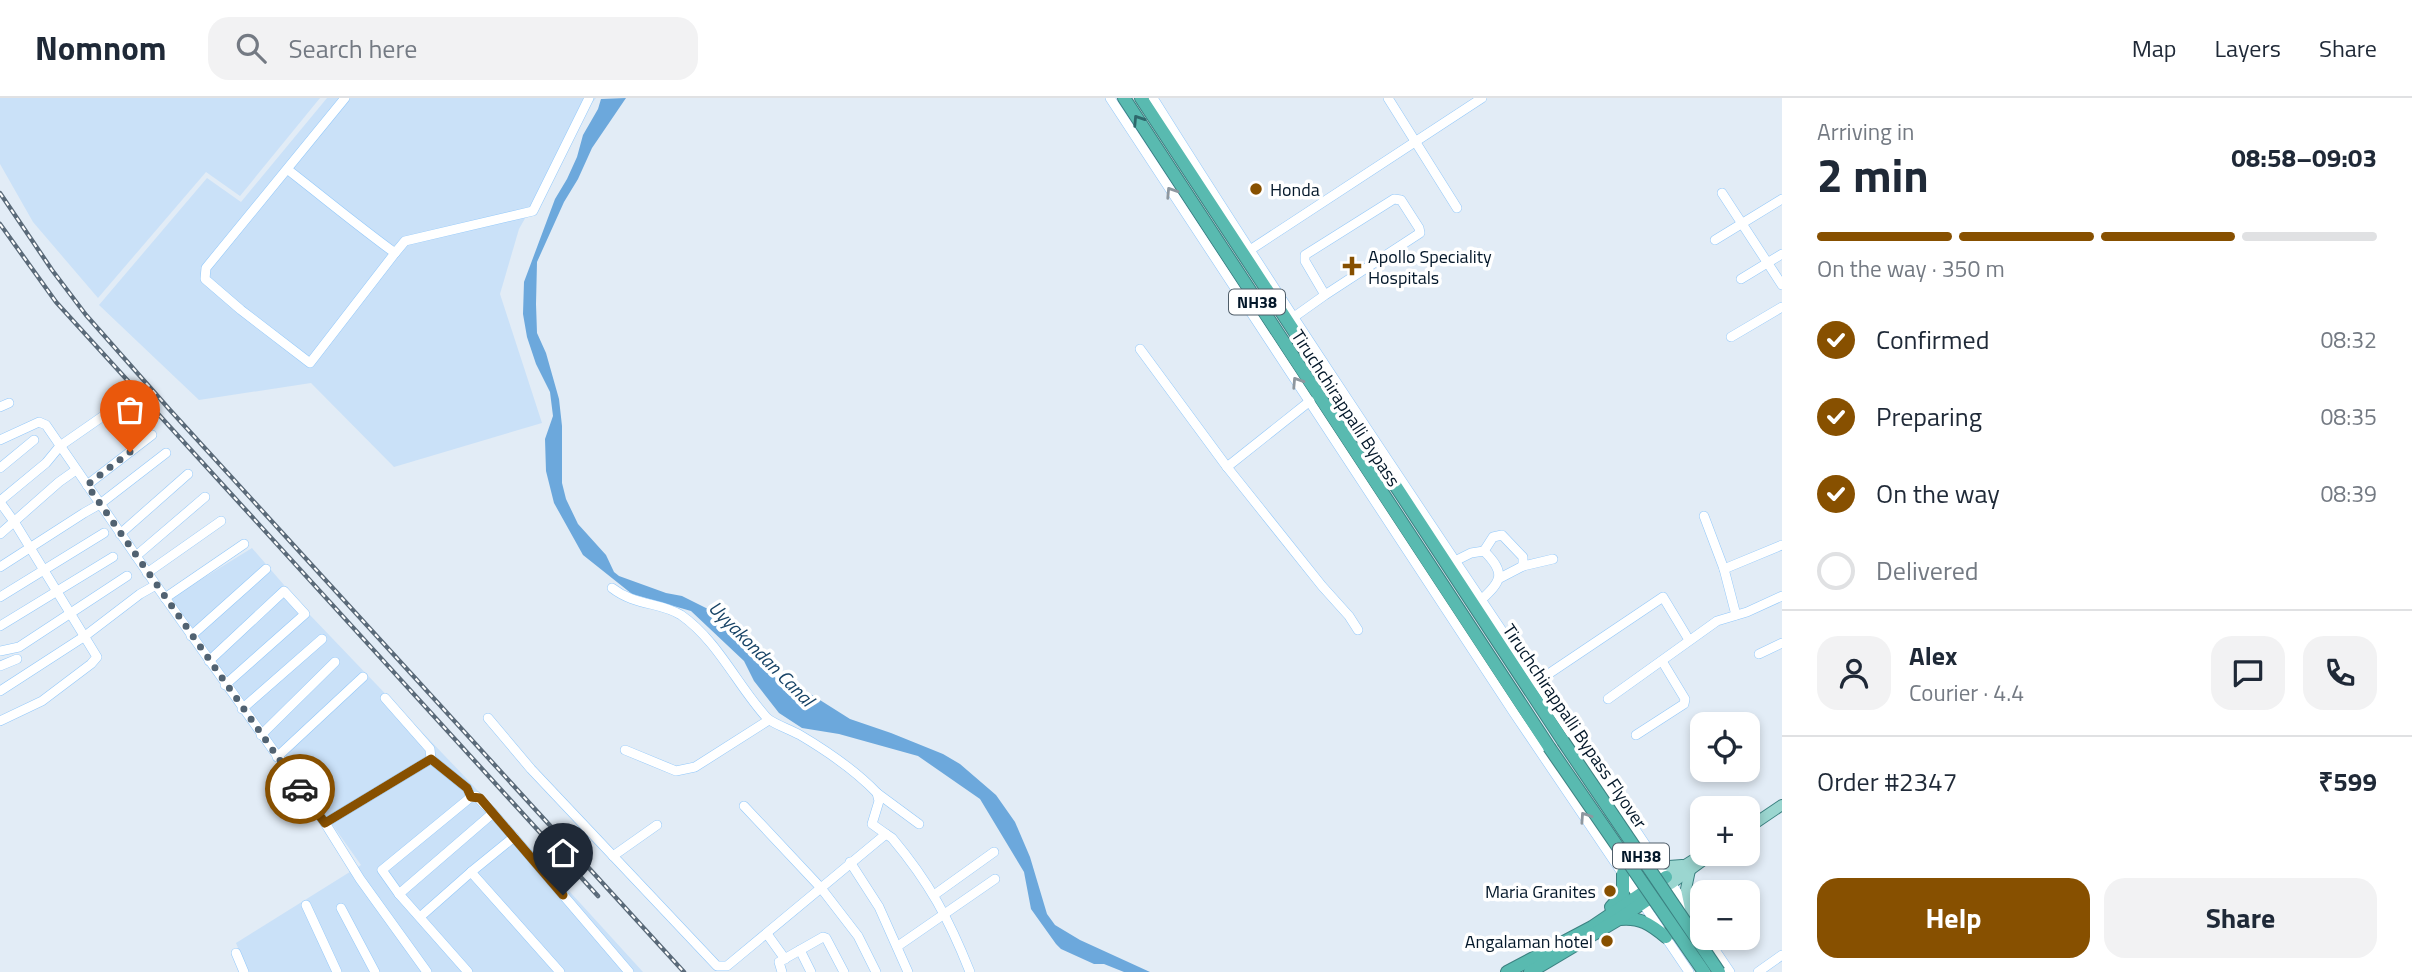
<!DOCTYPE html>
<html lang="en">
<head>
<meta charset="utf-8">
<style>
  :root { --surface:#fff; --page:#f2f2f3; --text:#1f2937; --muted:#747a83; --line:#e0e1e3; --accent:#875000 }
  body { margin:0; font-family:"Titillium Web",sans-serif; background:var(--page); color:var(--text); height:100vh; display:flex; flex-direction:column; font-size:26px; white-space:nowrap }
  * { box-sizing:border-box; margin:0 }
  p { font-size:23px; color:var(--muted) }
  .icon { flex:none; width:38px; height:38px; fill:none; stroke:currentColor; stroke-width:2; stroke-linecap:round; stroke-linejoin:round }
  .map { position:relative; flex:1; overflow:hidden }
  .side { display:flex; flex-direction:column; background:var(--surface); width:630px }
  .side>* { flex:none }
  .buttons { position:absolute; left:1690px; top:614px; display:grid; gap:14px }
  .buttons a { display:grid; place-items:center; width:70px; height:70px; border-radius:14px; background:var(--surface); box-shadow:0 4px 10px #0003; font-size:35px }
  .pin { position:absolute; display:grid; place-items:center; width:60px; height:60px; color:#fff; margin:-72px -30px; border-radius:50% 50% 50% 0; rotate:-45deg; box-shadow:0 0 7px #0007 }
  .pin .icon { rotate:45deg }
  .courier { position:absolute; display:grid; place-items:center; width:70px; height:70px; margin:-35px; border:5px solid #875000; border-radius:50%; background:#fff; color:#222; box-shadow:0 2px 9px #0007 }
  .headline em { font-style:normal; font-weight:700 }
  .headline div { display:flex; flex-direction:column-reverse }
  .headline { display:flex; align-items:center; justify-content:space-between; height:119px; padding:0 35px }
  h1 { font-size:46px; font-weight:700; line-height:52px }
  .bar { display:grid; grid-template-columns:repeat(4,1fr); gap:10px 7px; align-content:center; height:84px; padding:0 35px }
  .bar i { height:9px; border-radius:5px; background:var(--line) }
  .bar .on { background:var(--accent) }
  .bar p { grid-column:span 4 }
  .line { display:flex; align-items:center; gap:18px; padding:0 35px; border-top:2px solid var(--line) }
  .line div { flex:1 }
  .round { display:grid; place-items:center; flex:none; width:74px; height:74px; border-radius:21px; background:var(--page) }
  ol { padding:0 35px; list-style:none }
  li { display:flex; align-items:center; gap:21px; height:77px }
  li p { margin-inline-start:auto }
  li .icon { padding:7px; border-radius:50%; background:var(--accent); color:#fff; stroke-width:4 }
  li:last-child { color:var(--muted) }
  li i { width:38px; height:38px; border:4px solid var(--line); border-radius:50% }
  .button { display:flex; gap:14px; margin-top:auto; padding:14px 35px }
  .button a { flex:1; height:80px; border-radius:21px; background:var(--accent); color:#fff; font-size:28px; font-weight:700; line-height:80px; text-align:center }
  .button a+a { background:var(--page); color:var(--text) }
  header { display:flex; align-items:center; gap:42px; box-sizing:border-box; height:98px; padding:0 35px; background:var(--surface); border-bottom:2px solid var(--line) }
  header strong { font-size:33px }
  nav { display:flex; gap:38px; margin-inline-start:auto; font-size:24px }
  .search { width:490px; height:63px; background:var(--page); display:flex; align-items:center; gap:18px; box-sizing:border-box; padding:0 24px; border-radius:21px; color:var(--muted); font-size:26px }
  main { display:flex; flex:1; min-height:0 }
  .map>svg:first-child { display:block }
  .built { fill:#cae1f8 }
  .water { fill:#6ca8dc }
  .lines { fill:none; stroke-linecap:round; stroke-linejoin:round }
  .minor-casing { stroke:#92c8fa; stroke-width:10 }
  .major-casing { stroke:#3b8181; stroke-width:12 }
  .highway-casing { stroke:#3b8181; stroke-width:14 }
  .minor { stroke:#fff; stroke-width:9 }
  .major { stroke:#9bd6d0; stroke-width:10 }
  .highway { stroke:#59bab0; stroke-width:12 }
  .rail-casing { stroke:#5a6a79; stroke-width:4.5 }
  .rail { stroke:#fff; stroke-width:2; stroke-dasharray:5; stroke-linecap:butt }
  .highway-bridge-casing { stroke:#3b8181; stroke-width:14; stroke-linecap:butt }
  .highway-bridge { stroke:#59bab0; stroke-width:12 }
  .oneway { stroke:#2e686c }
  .oneway2 { stroke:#8e979f }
  .done { stroke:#516271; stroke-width:7; stroke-dasharray:0 12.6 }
  .route { stroke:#875000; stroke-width:9 }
  .poi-dot { fill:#875000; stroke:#fff; stroke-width:2.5 }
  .labels { text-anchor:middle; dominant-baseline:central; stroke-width:7; stroke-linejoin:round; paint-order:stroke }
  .shield { fill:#fff; stroke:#4f5d69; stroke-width:2 }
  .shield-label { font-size:16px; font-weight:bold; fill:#031729 }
  .poi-label { font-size:18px; fill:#031729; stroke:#fff; text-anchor:start }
  .street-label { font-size:18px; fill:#031729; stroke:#fff }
  .water-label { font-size:19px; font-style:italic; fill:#164265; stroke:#fff }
</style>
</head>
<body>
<header>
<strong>Nomnom</strong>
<div class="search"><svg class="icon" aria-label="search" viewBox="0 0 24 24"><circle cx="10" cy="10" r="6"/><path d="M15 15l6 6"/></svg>Search here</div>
<nav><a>Map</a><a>Layers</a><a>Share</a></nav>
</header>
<main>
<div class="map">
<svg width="1782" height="874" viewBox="0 0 1782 874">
  <rect width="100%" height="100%" fill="#e2ecf6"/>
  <g class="built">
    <path d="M0 0H320L240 98 206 74 98 200 33 124 0 66Z"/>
    <path d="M327 0H596L587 11 519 131 500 196 542 325 394 369 311 285 199 302 99 207 207 80 241 104Z"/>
    <path d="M252 450 309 516 466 680 643 874H248L236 845 361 767 171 500Z"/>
  </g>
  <path class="water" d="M626 0 592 50 578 81 564 104 537 164 536 206 537 235 546 255 559 301 562 328V385L566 401 578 426 606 457 614 474 619 478 666 495 682 498 708 511 756 552 778 584 812 597 850 621 891 635 943 656 960 666 996 697 1015 724 1030 759 1047 816 1055 827 1080 842 1150 874H1124L1104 866H1094L1061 851 1056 846 1031 811 1024 774 980 701 918 658 839 636 802 630 779 615 754 583 744 563 691 513 632 496 583 457 554 405 546 373 545 341 553 318 550 294 536 266 527 239 523 216 524 184 555 101 567 81 577 59 583 37 598 11 601 1Z"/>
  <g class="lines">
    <defs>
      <g id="minor">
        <path d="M1110 0 1514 615 1689 874"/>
        <path d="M1153 0C1330 282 1519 556 1703 833"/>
        <path d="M1388 0 1457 110"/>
        <path d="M287 71C323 99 358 128 395 155L310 265 241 212 205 181 206 170 345 0"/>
        <path d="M1722 95 1782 187"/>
        <path d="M1715 142 1782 101"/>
        <path d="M1250 152 1482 0"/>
        <path d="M395 155 405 143 533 113 589 0"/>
        <path d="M1741 181 1782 156"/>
        <path d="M1294 219 1325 197 1305 163V157L1394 101 1401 102 1419 130 1420 135 1325 197"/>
        <path d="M1731 239 1782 209"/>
        <path d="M1140 251 1227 369 1322 488 1349 518 1358 532"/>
        <path d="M0 309 9 305"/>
        <path d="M0 342 39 324 46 327 156 487 325 725 360 781 427 874"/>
        <path d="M1227 369 1310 303"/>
        <path d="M0 370 34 342"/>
        <path d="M87 387 152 337"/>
        <path d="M0 403 46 365 60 348 119 307"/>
        <path d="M0 404 15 425 97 559 91 566 42 603 0 623"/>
        <path d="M1704 418 1724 471 1736 517"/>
        <path d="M0 436 59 384 76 372"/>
        <path d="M120 436 188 376"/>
        <path d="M1484 453 1493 439 1502 437 1523 459V468L1553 461"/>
        <path d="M136 458 205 399"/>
        <path d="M1455 463 1471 455 1484 453C1506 475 1502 483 1481 502"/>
        <path d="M0 469 84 415 100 406 166 355"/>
        <path d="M1724 471 1782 447"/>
        <path d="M147 475 221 423"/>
        <path d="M1500 480 1523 468"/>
        <path d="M612 490C635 508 661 504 681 517 718 543 737 587 767 620 775 627 790 631 800 637 827 653 855 672 877 695L879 703 872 726 886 736"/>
        <path d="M0 499 104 435"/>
        <path d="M165 500 244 446"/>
        <path d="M0 528 113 459"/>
        <path d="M191 538 266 471"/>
        <path d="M0 553 19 549 127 478"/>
        <path d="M1759 556 1782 545"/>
        <path d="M209 563 284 493 305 516 225 587"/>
        <path d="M0 568 17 561"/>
        <path d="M1535 585 1663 499 1689 542"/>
        <path d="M0 593 85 538 140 496 156 487"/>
        <path d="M1608 601 1717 523 1747 514 1782 498"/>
        <path d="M242 611 322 541"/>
        <path d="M488 620 531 671 717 868H727L886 736 892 740C929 784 949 821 970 874"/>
        <path d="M261 637 335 564"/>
        <path d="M1636 637 1684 606 1685 601 1662 563"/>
        <path d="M625 652 676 673 695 669 769 622"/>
        <path d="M277 659 363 579"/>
        <path d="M431 661 467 690 471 699"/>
        <path d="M877 695 919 726"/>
        <path d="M744 708 821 790 858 838 876 874"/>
        <path d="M325 725 431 661 430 651 385 600"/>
        <path d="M613 758 657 727"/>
        <path d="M850 764 879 809 908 874"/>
        <path d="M471 774 560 874"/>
        <path d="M399 796 493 715"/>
        <path d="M934 797 994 754"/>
        <path d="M306 807 337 874"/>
        <path d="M341 810 375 874"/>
        <path d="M420 819 471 774 514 739"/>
        <path d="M767 836 785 861"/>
        <path d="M1707 840 1730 874"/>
        <path d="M898 848 995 781"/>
        <path d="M800 852 811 874"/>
        <path d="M236 855 244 874"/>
        <path d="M468 874 399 796 382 772 471 699 476 698 493 715 629 874"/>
        <path d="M782 874 779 864 823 839 826 840 844 874"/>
        <path d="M1758 874 1782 857"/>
      </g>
      <g id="major">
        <path d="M1748 730 1782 707"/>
        <path d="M1654 762 1669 768 1682 767"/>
        <path d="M1690 772 1686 791 1691 815"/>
        <path d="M1666 779 1693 762"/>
        <path d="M1671 786 1712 756"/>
      </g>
      <g id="highway">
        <path d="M1124 0 1549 649"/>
        <path d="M1141 0 1563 643"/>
        <path d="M1611 809 1623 796V775"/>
        <path d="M1620 821C1640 819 1650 826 1666 839"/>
        <path d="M1507 874 1592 829 1666 779"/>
        <path d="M1530 874 1619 821 1647 802"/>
      </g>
    </defs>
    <use href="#minor" class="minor-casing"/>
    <use href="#major" class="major-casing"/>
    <use href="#highway" class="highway-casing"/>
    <use href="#minor" class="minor"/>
    <use href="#major" class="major"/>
    <use href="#highway" class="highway"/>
    <defs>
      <g id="rail">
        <path d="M0 95 52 172 86 217 170 312 684 874"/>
        <path d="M0 126 56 204 598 798"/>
      </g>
    </defs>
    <use href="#rail" class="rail-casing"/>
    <use href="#rail" class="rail"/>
    <defs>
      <g id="highway-bridge">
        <path d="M1563 643 1719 874"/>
        <path d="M1549 649 1704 874"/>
      </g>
    </defs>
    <use href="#highway-bridge" class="highway-bridge-casing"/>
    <use href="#highway-bridge" class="highway-bridge"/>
  </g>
  <defs><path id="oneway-chevron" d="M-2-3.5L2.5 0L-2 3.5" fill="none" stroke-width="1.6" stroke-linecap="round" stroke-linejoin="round" transform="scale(1.75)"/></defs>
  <use class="oneway" href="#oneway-chevron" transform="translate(1138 22) rotate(-123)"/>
  <g class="oneway2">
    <use href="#oneway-chevron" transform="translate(1171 94) rotate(-123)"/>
    <use href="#oneway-chevron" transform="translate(1297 284) rotate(-123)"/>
    <use href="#oneway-chevron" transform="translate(1585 719) rotate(-124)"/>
  </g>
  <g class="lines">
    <path class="done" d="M130 354 87 387 300 691"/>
    <path class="route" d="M300 691 325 725 431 661 467 690 471 699 480 700 563 797"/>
  </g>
  <g class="poi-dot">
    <circle cx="1256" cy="91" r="7"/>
    <path d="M1348.5 157.5h7v7h7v7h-7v7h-7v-7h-7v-7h7z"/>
    <circle cx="1610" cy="793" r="7"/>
    <circle cx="1607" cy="843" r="7"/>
  </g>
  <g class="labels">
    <g class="shield">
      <rect x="1229" y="191.5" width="56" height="25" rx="5"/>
      <rect x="1613" y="745.5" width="56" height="25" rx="5"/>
    </g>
    <g class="shield-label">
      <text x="1257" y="204">NH38</text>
      <text x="1641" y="758">NH38</text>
    </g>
    <g class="poi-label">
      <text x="1270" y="91">Honda</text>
      <text x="1368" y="158">Apollo Speciality<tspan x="1368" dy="21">Hospitals</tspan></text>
      <text x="1596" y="793" text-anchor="end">Maria Granites</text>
      <text x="1593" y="843" text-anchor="end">Angalaman hotel</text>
    </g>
    <g class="street-label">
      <text transform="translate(1346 310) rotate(57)">Tiruchchirappalli Bypass</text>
      <text transform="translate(1575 628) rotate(56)">Tiruchchirappalli Bypass Flyover</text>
    </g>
    <g class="water-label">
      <text transform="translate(762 555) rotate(45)">Uyyakondan Canal</text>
    </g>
  </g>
</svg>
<div class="buttons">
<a><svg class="icon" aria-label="locate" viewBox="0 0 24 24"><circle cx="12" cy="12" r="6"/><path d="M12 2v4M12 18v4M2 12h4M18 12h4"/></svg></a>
<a>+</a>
<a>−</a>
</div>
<div class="pin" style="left:130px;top:354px;background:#ea580c"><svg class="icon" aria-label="bag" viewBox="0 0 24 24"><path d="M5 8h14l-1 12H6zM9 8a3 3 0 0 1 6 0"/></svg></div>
<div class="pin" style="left:563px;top:797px;background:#1f2937"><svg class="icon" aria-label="home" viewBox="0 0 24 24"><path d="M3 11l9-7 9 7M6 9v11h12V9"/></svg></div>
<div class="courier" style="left:300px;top:691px"><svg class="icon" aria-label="car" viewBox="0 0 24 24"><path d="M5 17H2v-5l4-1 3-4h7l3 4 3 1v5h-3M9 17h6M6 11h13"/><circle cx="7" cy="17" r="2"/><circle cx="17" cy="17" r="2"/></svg></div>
</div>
<section class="side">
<div class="headline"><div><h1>2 min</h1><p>Arriving in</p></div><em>08:58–09:03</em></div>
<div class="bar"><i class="on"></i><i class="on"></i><i class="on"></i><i></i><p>On the way · 350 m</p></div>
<ol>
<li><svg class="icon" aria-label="check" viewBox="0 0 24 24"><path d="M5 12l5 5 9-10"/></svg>Confirmed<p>08:32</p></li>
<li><svg class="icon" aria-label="check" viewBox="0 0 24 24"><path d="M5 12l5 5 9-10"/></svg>Preparing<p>08:35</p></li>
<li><svg class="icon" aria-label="check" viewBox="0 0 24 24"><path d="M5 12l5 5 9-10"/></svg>On the way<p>08:39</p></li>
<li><i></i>Delivered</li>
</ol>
<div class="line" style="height:126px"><a class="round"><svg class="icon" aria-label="person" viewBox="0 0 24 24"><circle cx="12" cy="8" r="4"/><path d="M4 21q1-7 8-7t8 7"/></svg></a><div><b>Alex</b><p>Courier · 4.4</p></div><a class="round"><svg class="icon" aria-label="chat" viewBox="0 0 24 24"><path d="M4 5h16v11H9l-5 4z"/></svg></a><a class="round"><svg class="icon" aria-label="phone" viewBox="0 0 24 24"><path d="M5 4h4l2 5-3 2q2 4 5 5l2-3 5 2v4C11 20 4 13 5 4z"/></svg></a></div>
<div class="line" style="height:91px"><div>Order #2347</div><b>₹599</b></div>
<div class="button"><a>Help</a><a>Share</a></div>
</section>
</main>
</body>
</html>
